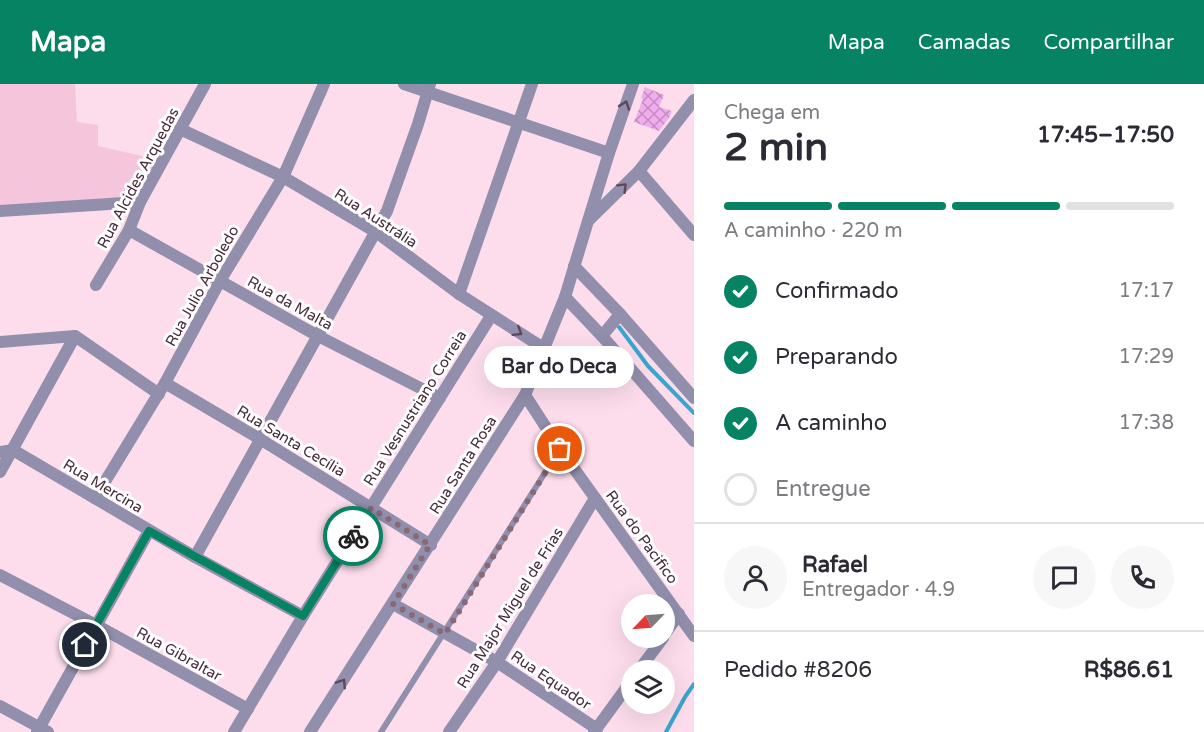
<!DOCTYPE html>
<html lang="pt">
<head>
<meta charset="utf-8">
<style>
  :root { --surface:#fff; --page:#f7f7f7; --text:#2b2b33; --muted:#7c7c81; --line:#e1e1e2; --accent:#068363 }
  body { margin:0; font-family:"Varela Round",sans-serif; background:var(--page); color:var(--text); height:100vh; display:flex; flex-direction:column; font-size:22px; white-space:nowrap }
  * { box-sizing:border-box; margin:0 }
  p { font-size:20px; color:var(--muted) }
  .icon { flex:none; width:33px; height:33px; fill:none; stroke:currentColor; stroke-width:2; stroke-linecap:round; stroke-linejoin:round }
  .map { position:relative; flex:1; overflow:hidden }
  .side { display:flex; flex-direction:column; background:var(--surface); width:510px }
  .side>* { flex:none }
  .needle { width:39px; rotate:245deg }
  .controls { position:absolute; left:621px; top:510px; display:grid; gap:12px }
  .controls a { display:grid; place-items:center; width:54px; height:54px; border-radius:50%; background:var(--surface); box-shadow:0 6px 24px #0002; font-size:30px }
  .pin { position:absolute; display:grid; place-items:center; width:51px; height:51px; color:#fff; margin:-26px; border:3px solid #fff; border-radius:50%; box-shadow:0 2px 6px #0007 }
  .courier { position:absolute; display:grid; place-items:center; width:60px; height:60px; margin:-30px; border:4px solid #068363; border-radius:50%; background:#fff; color:#222; box-shadow:0 2px 8px #0007 }
  .bubble { position:absolute; height:42px; border-radius:21px; background:var(--surface); box-shadow:0 6px 24px #0002; font-size:20px; font-weight:700; line-height:42px; text-align:center }
  .summary em { font-style:normal; font-weight:700 }
  .summary div { display:flex; flex-direction:column-reverse }
  .summary { display:flex; align-items:center; justify-content:space-between; height:102px; padding:0 30px }
  h1 { font-size:39px; font-weight:700; line-height:45px }
  .bar { display:grid; grid-template-columns:repeat(4,1fr); gap:9px 6px; align-content:center; height:72px; padding:0 30px }
  .bar i { height:8px; border-radius:4px; background:var(--line) }
  .bar .active { background:var(--accent) }
  .bar p { grid-column:span 4 }
  .line { display:flex; align-items:center; gap:15px; padding:0 30px; border-top:2px solid var(--line) }
  .line div { flex:1 }
  .round { display:grid; place-items:center; flex:none; width:63px; height:63px; border-radius:32px; background:var(--page) }
  ol { padding:0 30px; list-style:none }
  li { display:flex; align-items:center; gap:18px; height:66px }
  li p { margin-inline-start:auto }
  li .icon { padding:6px; border-radius:50%; background:var(--accent); color:#fff; stroke-width:4 }
  li:last-child { color:var(--muted) }
  li i { width:33px; height:33px; border:3px solid var(--line); border-radius:50% }
  header { display:flex; align-items:center; gap:36px; box-sizing:border-box; height:84px; padding:0 30px; background:var(--accent); color:#fff }
  header strong { font-size:28px }
  nav { display:flex; gap:33px; margin-inline-start:auto; font-size:21px }
  main { display:flex; flex:1; min-height:0 }
  .map>svg:first-child { display:block }
  .grass { fill:#f5c5dc }
  .lines { fill:none; stroke-linecap:round; stroke-linejoin:round }
  .stream { stroke:#3aa5cf; stroke-width:4 }
  .building { fill:url(#building-cross-hatch) }
  .service { stroke:#918fac; stroke-width:6 }
  .minor { stroke:#918fac; stroke-width:12 }
  .tertiary { stroke:#918fac; stroke-width:12 }
  .oneway { stroke:#5e495c }
  .done { stroke:#876978; stroke-width:6; stroke-dasharray:0 10.8 }
  .route { stroke:#068363; stroke-width:8 }
  .labels { text-anchor:middle; dominant-baseline:central; stroke-width:6; stroke-linejoin:round; paint-order:stroke }
  .street-label { font-size:15px; fill:#482b3a; stroke:#fff }
</style>
</head>
<body>
<header>
<strong>Mapa</strong>
<nav><a>Mapa</a><a>Camadas</a><a>Compartilhar</a></nav>
</header>
<main>
<div class="map">
<svg width="694" height="648" viewBox="0 0 694 648">
  <defs>
    <pattern id="building-cross-hatch" width="8" height="8" patternUnits="userSpaceOnUse" patternTransform="scale(1.5)"><rect width="8" height="8" fill="#f0aded"/><path d="M0 0l8 8M0 8l8-8" fill="none" stroke="#c48dc1"/></pattern>
  </defs>
  <rect width="100%" height="100%" fill="#fdddec"/>
  <path class="grass" d="M0 0H75L77 38 98 41V62L160 76 139 116 0 124Z"/>
  <g class="lines">
    <g class="stream">
      <path d="M619 243 648 282 694 329"/>
      <path d="M666 648 685 613 694 600"/>
    </g>
  </g>
  <path class="building" d="M645 3 664 11 659 23 672 27 669 34 659 47 634 38 643 15 641 14Z"/>
  <g class="lines">
    <path class="service" d="M381 648 560 365"/>
    <g class="minor">
      <path d="M404 0 609 69"/>
      <path d="M180 45 283 93 376 148 459 210 545 265"/>
      <path d="M639 87 694 151"/>
      <path d="M0 127 140 118"/>
      <path d="M588 137 609 69 633 0"/>
      <path d="M129 146 318 252 440 314"/>
      <path d="M574 182 620 230 694 314"/>
      <path d="M96 201 129 146 140 118 205 0"/>
      <path d="M459 210 532 0"/>
      <path d="M565 213 602 252 694 357"/>
      <path d="M602 252 620 230"/>
      <path d="M0 258 75 252 159 310"/>
      <path d="M165 299 260 355 431 461"/>
      <path d="M525 311 560 365 694 552"/>
      <path d="M0 368 13 366 195 473 303 532"/>
      <path d="M0 388 75 252"/>
      <path d="M95 414 165 299 220 197 283 93 324 0"/>
      <path d="M195 473 387 127 418 40 430 0"/>
      <path d="M0 491 96 541 248 625"/>
      <path d="M393 520 497 578 597 645"/>
      <path d="M664 551 679 530"/>
      <path d="M639 586 663 554"/>
      <path d="M0 622 48 648"/>
      <path d="M37 648 149 447"/>
      <path d="M234 648 303 532 491 232"/>
      <path d="M449 648 497 578 595 414"/>
      <path d="M594 648 632 596"/>
    </g>
    <path class="tertiary" d="M310 648 525 311 565 213 588 137 639 87 694 16"/>
  </g>
  <defs><path id="oneway-chevron" d="M-2-3.5L2.5 0L-2 3.5" fill="none" stroke-width="1.6" stroke-linecap="round" stroke-linejoin="round" transform="scale(1.5)"/></defs>
  <g class="oneway">
    <use href="#oneway-chevron" transform="translate(625 21) rotate(-71)"/>
    <use href="#oneway-chevron" transform="translate(623 103) rotate(-45)"/>
    <use href="#oneway-chevron" transform="translate(518 248) rotate(32)"/>
    <use href="#oneway-chevron" transform="translate(342 599) rotate(-57)"/>
  </g>
  <g class="lines">
    <path class="done" d="M353 452 371 424 430 461 393 520 445 550 560 365"/>
    <path class="route" d="M85 561 149 447 303 532 353 452"/>
  </g>
  <g class="labels">
    <g class="street-label">
      <text transform="translate(138 94) rotate(-62)">Rua Alcides Arquedas</text>
      <text transform="translate(376 134) rotate(33)">Rua Austrália</text>
      <text transform="translate(202 202) rotate(-61)">Rua Julio Arboledo</text>
      <text transform="translate(290 219) rotate(29)">Rua da Malta</text>
      <text transform="translate(415 324) rotate(-58)">Rua Vesnustriano Correia</text>
      <text transform="translate(291 357) rotate(31)">Rua Santa Cecília</text>
      <text transform="translate(463 381) rotate(-58)">Rua Santa Rosa</text>
      <text transform="translate(103 402) rotate(31)">Rua Mercina</text>
      <text transform="translate(642 453) rotate(54)">Rua do Pacifico</text>
      <text transform="translate(510 524) rotate(-58)">Rua Major Miguel de Frias</text>
      <text transform="translate(179 570) rotate(29)">Rua Gibraltar</text>
      <text transform="translate(551 596) rotate(34)">Rua Equador</text>
    </g>
  </g>
</svg>
<div class="controls">
<a><svg class="needle" viewBox="-14 -14 28 28"><path d="M0-13l5 13h-10z" fill="#e53935"/><path d="M0 13l5-13h-10z" fill="#7c7c81"/></svg></a>
<a><svg class="icon" aria-label="layers" viewBox="0 0 24 24"><path d="M12 4l9 5-9 5-9-5zM3 14l9 5 9-5"/></svg></a>
</div>
<div class="pin" style="left:560px;top:365px;background:#ea580c"><svg class="icon" aria-label="bag" viewBox="0 0 24 24"><path d="M5 8h14l-1 12H6zM9 8a3 3 0 0 1 6 0"/></svg></div>
<div class="pin" style="left:85px;top:561px;background:#1f2937"><svg class="icon" aria-label="home" viewBox="0 0 24 24"><path d="M3 11l9-7 9 7M6 9v11h12V9"/></svg></div>
<div class="courier" style="left:353px;top:452px"><svg class="icon" aria-label="bike" viewBox="0 0 24 24"><circle cx="6" cy="16" r="4"/><circle cx="18" cy="16" r="4"/><path d="M6 16l4-8h5l3 8M10 8l3 8H6M13 5h3"/></svg></div>
<div class="bubble" style="left:484px;top:262px;width:150px">Bar do Deca</div>
</div>
<section class="side">
<div class="summary"><div><h1>2 min</h1><p>Chega em</p></div><em>17:45–17:50</em></div>
<div class="bar"><i class="active"></i><i class="active"></i><i class="active"></i><i></i><p>A caminho · 220 m</p></div>
<ol>
<li><svg class="icon" aria-label="check" viewBox="0 0 24 24"><path d="M5 12l5 5 9-10"/></svg>Confirmado<p>17:17</p></li>
<li><svg class="icon" aria-label="check" viewBox="0 0 24 24"><path d="M5 12l5 5 9-10"/></svg>Preparando<p>17:29</p></li>
<li><svg class="icon" aria-label="check" viewBox="0 0 24 24"><path d="M5 12l5 5 9-10"/></svg>A caminho<p>17:38</p></li>
<li><i></i>Entregue</li>
</ol>
<div class="line" style="height:108px"><a class="round"><svg class="icon" aria-label="person" viewBox="0 0 24 24"><circle cx="12" cy="8" r="4"/><path d="M4 21q1-7 8-7t8 7"/></svg></a><div><b>Rafael</b><p>Entregador · 4.9</p></div><a class="round"><svg class="icon" aria-label="chat" viewBox="0 0 24 24"><path d="M4 5h16v11H9l-5 4z"/></svg></a><a class="round"><svg class="icon" aria-label="phone" viewBox="0 0 24 24"><path d="M5 4h4l2 5-3 2q2 4 5 5l2-3 5 2v4C11 20 4 13 5 4z"/></svg></a></div>
<div class="line" style="height:78px"><div>Pedido #8206</div><b>R$86.61</b></div>
</section>
</main>
</body>
</html>
